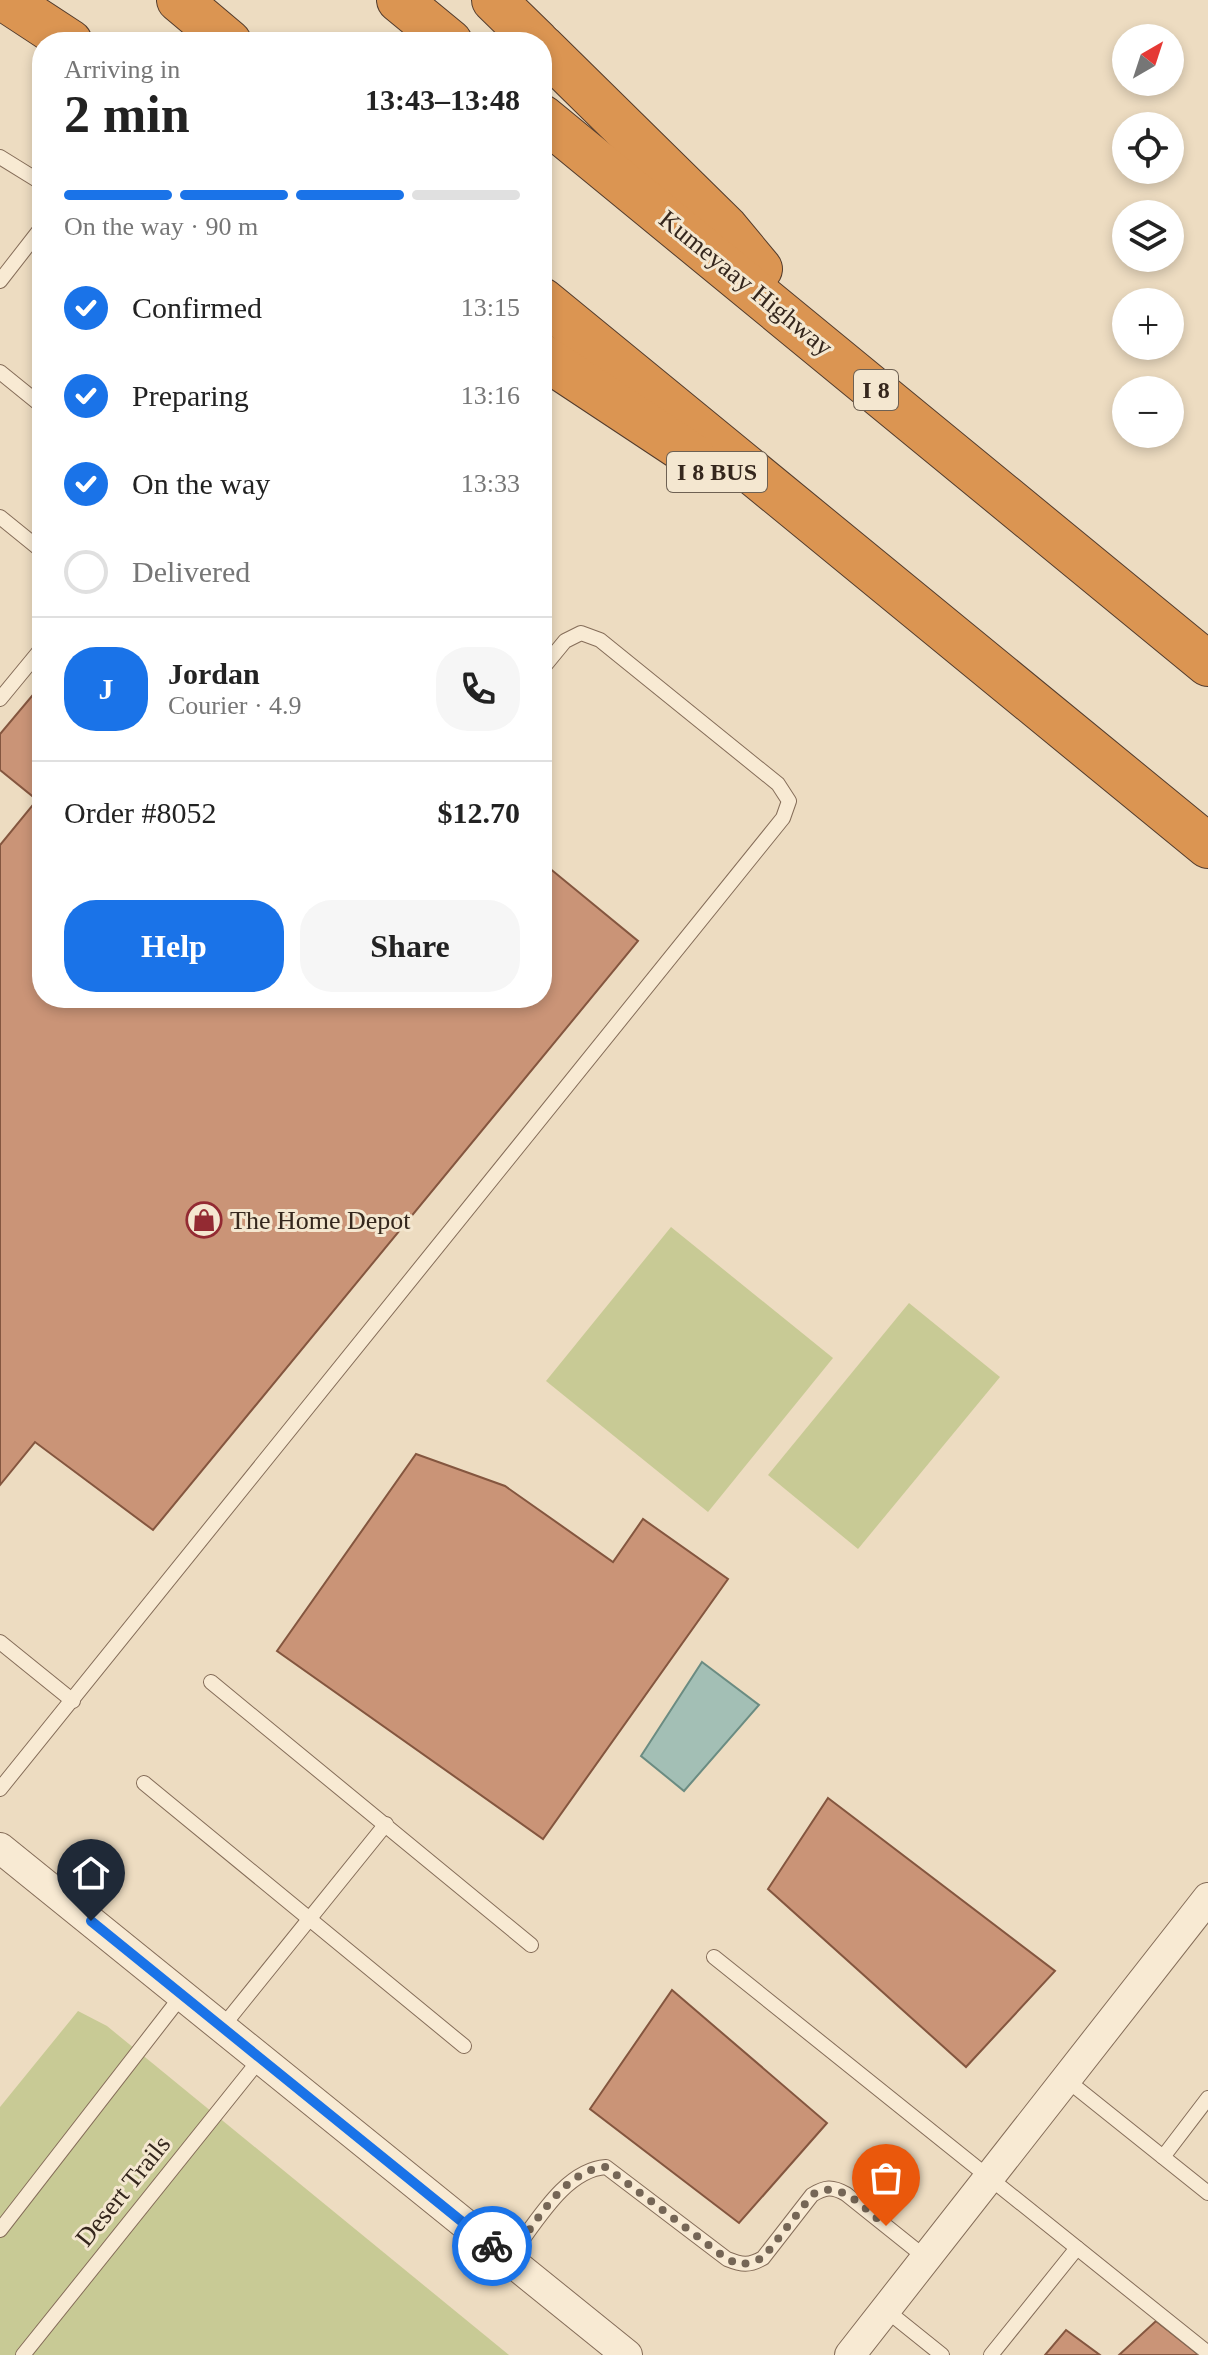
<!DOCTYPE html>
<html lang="en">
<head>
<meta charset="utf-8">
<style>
  :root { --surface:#fff; --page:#f6f6f6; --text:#222; --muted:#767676; --line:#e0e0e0; --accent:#1a73e8 }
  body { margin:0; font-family:Georgia,serif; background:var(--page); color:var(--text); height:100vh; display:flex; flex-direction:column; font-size:30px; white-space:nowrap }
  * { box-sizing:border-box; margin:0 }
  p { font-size:26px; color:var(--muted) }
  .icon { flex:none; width:44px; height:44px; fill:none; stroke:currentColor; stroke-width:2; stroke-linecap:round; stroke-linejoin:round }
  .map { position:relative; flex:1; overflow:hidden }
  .sheet { position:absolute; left:32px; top:32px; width:520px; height:976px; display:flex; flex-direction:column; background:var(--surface); border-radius:32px; box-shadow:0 4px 12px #0003 }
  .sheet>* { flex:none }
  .needle { width:52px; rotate:39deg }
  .tools { position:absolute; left:1112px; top:24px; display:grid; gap:16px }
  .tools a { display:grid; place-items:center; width:72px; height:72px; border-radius:50%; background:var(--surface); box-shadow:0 4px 12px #0003; font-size:40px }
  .pin { position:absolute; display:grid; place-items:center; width:68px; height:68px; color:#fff; margin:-82px -34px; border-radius:50% 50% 50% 0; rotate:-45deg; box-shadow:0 0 8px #0007 }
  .pin .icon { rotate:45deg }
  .courier { position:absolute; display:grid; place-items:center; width:80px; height:80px; margin:-40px; border:6px solid #1a73e8; border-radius:50%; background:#fff; color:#222; box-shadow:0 2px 10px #0007 }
  .summary em { font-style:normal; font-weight:600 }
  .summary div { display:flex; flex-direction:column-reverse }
  .summary { display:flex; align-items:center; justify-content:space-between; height:136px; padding:0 32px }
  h1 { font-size:52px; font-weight:600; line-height:60px }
  .bar { display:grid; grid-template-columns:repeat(4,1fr); gap:12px 8px; align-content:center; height:96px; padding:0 32px }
  .bar i { height:10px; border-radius:6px; background:var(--line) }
  .bar .on { background:var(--accent) }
  .bar p { grid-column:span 4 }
  .line { display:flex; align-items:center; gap:20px; padding:0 32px; border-top:2px solid var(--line) }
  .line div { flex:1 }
  .round { display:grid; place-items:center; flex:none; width:84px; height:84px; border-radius:32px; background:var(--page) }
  ol { padding:0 32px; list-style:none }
  li { display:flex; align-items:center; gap:24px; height:88px }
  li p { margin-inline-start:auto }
  li .icon { padding:8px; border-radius:50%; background:var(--accent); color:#fff; stroke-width:4 }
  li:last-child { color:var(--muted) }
  li i { width:44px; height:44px; border:4px solid var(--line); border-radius:50% }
  .primary-button { display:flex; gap:16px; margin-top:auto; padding:16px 32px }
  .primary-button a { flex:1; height:92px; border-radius:32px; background:var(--accent); color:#fff; font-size:32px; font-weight:600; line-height:92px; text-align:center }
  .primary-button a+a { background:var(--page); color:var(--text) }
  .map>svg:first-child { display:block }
  .green { fill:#c8ca95 }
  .water { fill:#a3bfb5; stroke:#6b8c82; stroke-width:2 }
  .building { fill:#ca9477; stroke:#84563f; stroke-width:2 }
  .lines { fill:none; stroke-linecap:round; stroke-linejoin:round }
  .lane-casing { stroke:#856d59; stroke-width:16 }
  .street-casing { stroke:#856d59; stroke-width:32 }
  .highway-casing { stroke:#533c2d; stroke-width:46 }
  .lane { stroke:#f8ead3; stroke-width:14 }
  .street { stroke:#f8ead3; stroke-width:30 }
  .highway { stroke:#db9552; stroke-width:44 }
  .done { stroke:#756656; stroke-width:8; stroke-dasharray:0 14.4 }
  .route { stroke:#1a73e8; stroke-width:10 }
  .labels { text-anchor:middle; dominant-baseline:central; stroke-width:6; stroke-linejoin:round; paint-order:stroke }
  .shield { fill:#f4e7d0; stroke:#6e6153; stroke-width:2 }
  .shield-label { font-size:24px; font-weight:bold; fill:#35271d }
  .street-label { font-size:26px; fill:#35271d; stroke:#f4e7d0 }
  .poi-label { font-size:26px; fill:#35271d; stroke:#f4e7d0; text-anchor:start }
</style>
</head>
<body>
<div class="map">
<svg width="1208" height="2355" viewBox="0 0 1208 2355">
  <rect width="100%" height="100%" fill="#eddcc1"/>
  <g class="green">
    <path d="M671 1227 833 1358 708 1512 546 1381Z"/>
    <path d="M909 1303 1000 1377 858 1549 768 1475Z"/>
    <path d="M78 2011 107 2026 509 2355H0V2107Z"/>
  </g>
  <path class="water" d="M702 1662 759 1705 684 1791 641 1756Z"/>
  <g class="building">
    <path d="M42 684V998H542V862L638 941 153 1530 35 1442 0 1485V845L37 800 0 770V734Z"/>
    <path d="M416 1454 505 1486 613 1562 643 1519 728 1579 543 1839 277 1651Z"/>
    <path d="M828 1798 1055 1971 966 2067 768 1889Z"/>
    <path d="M672 1990 827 2123 739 2223 590 2109Z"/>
    <path d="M1156 2321 1199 2355H1119Z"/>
    <path d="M1066 2330 1100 2355H1045Z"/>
  </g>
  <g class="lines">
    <defs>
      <g id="lane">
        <path d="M0 157 42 183"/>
        <path d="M0 281 42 227"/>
        <path d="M0 372 42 406"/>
        <path d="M0 517 42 551"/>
        <path d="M0 699 42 648"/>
        <path d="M0 1642 73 1701"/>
        <path d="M211 1682 531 1945"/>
        <path d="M144 1783 464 2046"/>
        <path d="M0 1789 783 818 789 801 778 784 600 640 581 633 565 641 542 669"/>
        <path d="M714 1957 1208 2353"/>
        <path d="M223 2026 386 1824"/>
        <path d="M1068 2081 1208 2193"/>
        <path d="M1163 2157 1208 2098"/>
        <path d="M0 2230 183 1994"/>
        <path d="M508 2259C534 2227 563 2170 606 2167L727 2259C742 2265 749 2266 763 2258L812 2195C825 2187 832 2186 846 2194L926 2258"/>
        <path d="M886 2310 942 2355"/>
        <path d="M23 2355 261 2058"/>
        <path d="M991 2355 1077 2248"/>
      </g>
      <g id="street">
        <path d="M0 1848 627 2355"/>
        <path d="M850 2355 1208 1898"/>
      </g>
      <g id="highway">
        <path d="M6 0 70 42"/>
        <path d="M179 0 229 42"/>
        <path d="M399 0 450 42"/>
        <path d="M494 0 537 42"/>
        <path d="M542 47 726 228 760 269"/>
        <path d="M542 117 1208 664"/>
        <path d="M542 300 1208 846"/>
        <path d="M542 356 693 456"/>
      </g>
    </defs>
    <use href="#lane" class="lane-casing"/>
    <use href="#street" class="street-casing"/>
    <use href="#highway" class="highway-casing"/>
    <use href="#lane" class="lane"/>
    <use href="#street" class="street"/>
    <use href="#highway" class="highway"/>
  </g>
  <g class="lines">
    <path class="done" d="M492 2246 508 2259C534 2227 563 2169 606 2167L727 2259 741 2265 763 2258 812 2195C840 2177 864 2209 886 2226"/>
    <path class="route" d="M91 1921 492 2246"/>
  </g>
  <defs>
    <symbol id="shop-ring" viewBox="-11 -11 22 22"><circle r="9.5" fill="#f4e7d0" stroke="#932a32" stroke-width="1.5"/><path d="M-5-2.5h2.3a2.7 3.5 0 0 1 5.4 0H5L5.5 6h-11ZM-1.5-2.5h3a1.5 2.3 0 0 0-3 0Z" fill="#932a32"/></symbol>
  </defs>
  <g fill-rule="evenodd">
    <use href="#shop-ring" x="184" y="1200" width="40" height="40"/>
  </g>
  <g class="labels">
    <g class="shield">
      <rect x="854" y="370" width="44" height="40" rx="6"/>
      <rect x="667" y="452" width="100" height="40" rx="6"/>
    </g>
    <g class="shield-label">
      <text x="876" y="390">I 8</text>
      <text x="717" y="472">I 8 BUS</text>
    </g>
    <g class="street-label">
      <text transform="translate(746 283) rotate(39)">Kumeyaay Highway</text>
      <text transform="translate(123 2191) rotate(-51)">Desert Trails</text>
    </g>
    <g class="poi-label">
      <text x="230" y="1220">The Home Depot</text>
    </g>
  </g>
</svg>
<div class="tools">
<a><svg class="needle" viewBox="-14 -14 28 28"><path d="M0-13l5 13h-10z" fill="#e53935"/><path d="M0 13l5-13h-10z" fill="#767676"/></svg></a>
<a><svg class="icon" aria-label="locate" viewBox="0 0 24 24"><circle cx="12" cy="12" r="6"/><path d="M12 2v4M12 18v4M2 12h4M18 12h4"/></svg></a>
<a><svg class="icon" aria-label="layers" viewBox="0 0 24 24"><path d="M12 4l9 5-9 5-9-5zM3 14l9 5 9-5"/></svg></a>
<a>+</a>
<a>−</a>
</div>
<div class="pin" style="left:886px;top:2226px;background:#ea580c"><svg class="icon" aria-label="bag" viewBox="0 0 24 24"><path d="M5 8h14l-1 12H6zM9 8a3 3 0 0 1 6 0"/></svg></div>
<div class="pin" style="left:91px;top:1921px;background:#1f2937"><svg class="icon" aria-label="home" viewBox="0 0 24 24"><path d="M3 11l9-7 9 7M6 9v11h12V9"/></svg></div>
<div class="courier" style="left:492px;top:2246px"><svg class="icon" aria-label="bike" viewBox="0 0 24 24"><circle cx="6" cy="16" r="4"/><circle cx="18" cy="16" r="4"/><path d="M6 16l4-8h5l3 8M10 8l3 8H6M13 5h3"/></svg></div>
<section class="sheet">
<div class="summary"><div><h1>2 min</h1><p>Arriving in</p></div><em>13:43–13:48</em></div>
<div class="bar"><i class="on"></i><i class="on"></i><i class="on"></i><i></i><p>On the way · 90 m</p></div>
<ol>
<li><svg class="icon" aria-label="check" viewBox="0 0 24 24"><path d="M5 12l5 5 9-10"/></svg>Confirmed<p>13:15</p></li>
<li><svg class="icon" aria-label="check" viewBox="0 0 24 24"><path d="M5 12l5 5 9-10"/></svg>Preparing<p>13:16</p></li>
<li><svg class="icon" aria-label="check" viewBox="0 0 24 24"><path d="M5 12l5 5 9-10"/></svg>On the way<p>13:33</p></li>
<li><i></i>Delivered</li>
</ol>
<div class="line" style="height:144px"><b class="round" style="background:var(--accent);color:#fff">J</b><div><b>Jordan</b><p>Courier · 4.9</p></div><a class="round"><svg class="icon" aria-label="phone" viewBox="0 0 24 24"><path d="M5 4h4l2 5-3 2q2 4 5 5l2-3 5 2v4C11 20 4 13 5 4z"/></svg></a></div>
<div class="line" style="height:104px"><div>Order #8052</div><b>$12.70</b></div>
<div class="primary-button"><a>Help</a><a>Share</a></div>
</section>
</div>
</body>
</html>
